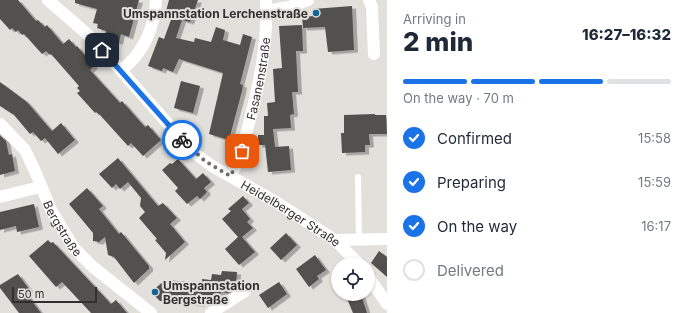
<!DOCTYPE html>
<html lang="en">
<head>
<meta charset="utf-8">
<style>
  :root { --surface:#fff; --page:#f2f2f3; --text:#1f2937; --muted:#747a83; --line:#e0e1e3; --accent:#1a73e8 }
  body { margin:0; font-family:Inter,sans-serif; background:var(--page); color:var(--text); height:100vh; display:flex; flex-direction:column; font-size:15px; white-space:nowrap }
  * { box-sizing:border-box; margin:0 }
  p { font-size:13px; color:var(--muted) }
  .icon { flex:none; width:22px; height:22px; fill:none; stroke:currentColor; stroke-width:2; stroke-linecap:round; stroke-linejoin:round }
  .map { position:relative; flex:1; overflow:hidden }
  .sheet { display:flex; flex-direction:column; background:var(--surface); width:300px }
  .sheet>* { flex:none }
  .buttons { position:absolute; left:331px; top:257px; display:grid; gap:8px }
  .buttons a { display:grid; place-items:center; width:44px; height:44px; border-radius:50%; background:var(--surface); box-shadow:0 1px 3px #0004; font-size:20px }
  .scale { position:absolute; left:12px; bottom:10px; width:85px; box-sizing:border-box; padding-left:4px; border:2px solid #31302e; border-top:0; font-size:11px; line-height:14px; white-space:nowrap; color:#31302e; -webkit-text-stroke:3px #e1e0db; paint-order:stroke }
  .pin { position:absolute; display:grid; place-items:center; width:34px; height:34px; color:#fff; margin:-17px; border-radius:8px; box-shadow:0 2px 6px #0006 }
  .courier { position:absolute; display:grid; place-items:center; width:40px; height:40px; margin:-20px; border:3px solid #1a73e8; border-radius:50%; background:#fff; color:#222; box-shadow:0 1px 5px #0007 }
  .headline em { font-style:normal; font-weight:800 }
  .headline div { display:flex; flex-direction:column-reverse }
  .headline { display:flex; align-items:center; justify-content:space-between; height:68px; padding:0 16px }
  h1 { font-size:26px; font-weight:800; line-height:30px }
  .bar { display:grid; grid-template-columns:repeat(4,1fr); gap:6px 4px; align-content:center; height:48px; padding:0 16px }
  .bar i { height:5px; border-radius:3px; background:var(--line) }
  .bar .active { background:var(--accent) }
  .bar p { grid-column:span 4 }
  ol { padding:0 16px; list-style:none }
  li { display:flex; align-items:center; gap:12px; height:44px }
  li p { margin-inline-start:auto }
  li .icon { padding:4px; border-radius:50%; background:var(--accent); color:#fff; stroke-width:4 }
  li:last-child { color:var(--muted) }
  li i { width:22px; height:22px; border:2px solid var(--line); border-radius:50% }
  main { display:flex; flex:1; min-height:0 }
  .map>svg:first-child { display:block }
  .building { fill:#52514d; filter:url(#shadow) }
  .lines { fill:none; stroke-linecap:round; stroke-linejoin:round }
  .service { stroke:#fff; stroke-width:6 }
  .minor { stroke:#fff; stroke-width:12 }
  .done { stroke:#6f6e6b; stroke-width:4; stroke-dasharray:0 7.2 }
  .route { stroke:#1a73e8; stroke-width:5 }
  .poi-dot { fill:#126496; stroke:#e1e0db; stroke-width:1.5 }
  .labels { text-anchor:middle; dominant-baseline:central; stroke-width:4; stroke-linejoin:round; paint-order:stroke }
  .poi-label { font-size:12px; font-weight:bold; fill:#31302e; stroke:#e1e0db; text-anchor:end }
  .street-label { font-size:12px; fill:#31302e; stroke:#e1e0db }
</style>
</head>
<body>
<main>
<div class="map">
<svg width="387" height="313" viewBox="0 0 387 313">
  <defs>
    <filter id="shadow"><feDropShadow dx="4" dy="2.5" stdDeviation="0" flood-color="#0004"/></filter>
  </defs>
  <rect width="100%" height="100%" fill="#e1e0db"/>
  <g class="building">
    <path d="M0 0H18L36 21 38 20 45 27 47 25 63 44 69 39 76 47 77 46 94 66 90 70 120 103 122 101 145 127 148 125 161 140 143 156 131 143 128 146 100 115 96 112 95 113 77 93 80 91 77 88 79 86 51 54 50 55 46 51 42 54 24 34 22 35 18 30 16 32 12 28 10 30 0 19Z"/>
    <path d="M75 0H139L129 37 121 34 119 42 104 39 106 31 97 28 98 24 93 23 97 9 75 3Z"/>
    <path d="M169 0H198L190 22 182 20 176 38 194 42 195 38 211 42 216 27 225 30 223 40 240 45 243 34 252 37 240 84 243 85 242 91 229 140 209 134 223 73 179 59 173 72 163 68 162 71 148 66 159 37 164 39 172 17 165 15Z"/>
    <path d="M352 6 354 50 328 52 325 27 303 28 302 17 313 16V9Z"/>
    <path d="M302 25 303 51H296L298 92H292L294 114 290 115 291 128 273 129 275 147 289 146 291 170 268 172 265 145H258V135H264V116H268L267 103 275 102 273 69 282 68 279 26Z"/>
    <path d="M181 81 200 86 193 113 174 108Z"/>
    <path d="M0 82 27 102 52 131 61 123 75 140 58 154 45 138 41 141 33 132 30 134 14 115 0 106Z"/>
    <path d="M375 114V115H386L387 134H369L370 145H365V152L342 153 341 133H344V115Z"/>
    <path d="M0 135 6 141 9 155 12 154 15 171 0 175Z"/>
    <path d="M118 158 158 206 163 203 177 218 170 224 185 242 165 260 166 253 155 240 157 239 139 218 145 212 140 206 141 198 128 182 120 189 116 184 112 188 99 174Z"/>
    <path d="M178 159 196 179 203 173 211 182 204 188 207 192 200 199 197 196 187 204 175 191 178 188 162 170 170 163 172 164Z"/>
    <path d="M87 188 103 206 99 209 119 234 121 232 149 266V269L134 283 114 257 108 255 105 237 99 242 93 241V233L69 204Z"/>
    <path d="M243 196 249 203 242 209 250 219 247 222 253 228 242 237 255 252 239 265 225 249 238 237 222 219 231 211 228 209Z"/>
    <path d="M34 204 39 227 17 232 16 226 0 230V212Z"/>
    <path d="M286 233 297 245 281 260 270 248Z"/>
    <path d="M48 240 51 243 53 242 111 304 116 300 127 313H91L62 282 56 287 29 256Z"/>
    <path d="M379 251 387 257V277L371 263Z"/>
    <path d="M315 255 326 270 317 276 319 279 309 287 296 269Z"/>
    <path d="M222 271 237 272 236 287H231V291L228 293 221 292V296L211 295V301H201V304L160 301 151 292 165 280 202 283V279L211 280 212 274 221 275Z"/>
    <path d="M18 274 29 289 25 292 41 313H19L0 288V285Z"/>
    <path d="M279 282 287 294 268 308 259 295Z"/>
    <path d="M345 294H361L367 313H353Z"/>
  </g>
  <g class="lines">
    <path class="service" d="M358 177 359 238"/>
    <g class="minor">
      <path id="s1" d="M48 0 94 40 193 152 212 166 276 202 335 240 359 264"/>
      <path d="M369 0 372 7 374 54"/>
      <path d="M266 11 289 7 308 0"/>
      <path d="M121 70C143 55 155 26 156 0"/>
      <path id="s2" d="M0 124 25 150 35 171 51 210 74 248 93 267 151 313"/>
      <path id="s3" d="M230 176C240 161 243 145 248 127 259 85 268 44 266 0"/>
      <path d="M0 197 40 187"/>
      <path d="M335 240 387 239"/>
      <path d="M368 276 387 304"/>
      <path d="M211 313 245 291"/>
    </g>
  </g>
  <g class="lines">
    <path class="done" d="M182 140 205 161 230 176 237 165 242 151"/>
    <path class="route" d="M102 50 182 140"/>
  </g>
  <g class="poi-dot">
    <circle cx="316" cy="13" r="4"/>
    <circle cx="155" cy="292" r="4"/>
  </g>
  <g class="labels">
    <g class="poi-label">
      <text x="308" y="13">Umspannstation Lerchenstraße</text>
      <text x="163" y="285" text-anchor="start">Umspannstation<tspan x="163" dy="14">Bergstraße</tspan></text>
    </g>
    <g class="street-label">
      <text stroke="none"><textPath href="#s3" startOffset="102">Fasanenstraße</textPath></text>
      <text stroke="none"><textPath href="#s1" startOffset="326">Heidelberger Straße</textPath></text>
      <text stroke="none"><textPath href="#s2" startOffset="123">Bergstraße</textPath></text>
    </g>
  </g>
</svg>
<div class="buttons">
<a><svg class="icon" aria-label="locate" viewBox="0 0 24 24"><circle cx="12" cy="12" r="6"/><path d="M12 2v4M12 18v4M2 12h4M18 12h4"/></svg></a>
</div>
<div class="scale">50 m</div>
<div class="pin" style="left:242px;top:151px;background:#ea580c"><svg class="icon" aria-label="bag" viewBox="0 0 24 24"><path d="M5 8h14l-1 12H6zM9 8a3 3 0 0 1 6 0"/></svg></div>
<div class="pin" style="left:102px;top:50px;background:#1f2937"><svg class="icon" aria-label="home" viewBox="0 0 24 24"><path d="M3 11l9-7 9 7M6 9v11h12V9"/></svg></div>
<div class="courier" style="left:182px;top:140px"><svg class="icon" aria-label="bike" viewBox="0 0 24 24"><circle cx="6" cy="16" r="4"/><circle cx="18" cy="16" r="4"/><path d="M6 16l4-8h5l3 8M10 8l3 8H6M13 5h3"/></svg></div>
</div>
<section class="sheet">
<div class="headline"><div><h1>2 min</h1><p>Arriving in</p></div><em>16:27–16:32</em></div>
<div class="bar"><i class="active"></i><i class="active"></i><i class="active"></i><i></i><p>On the way · 70 m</p></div>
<ol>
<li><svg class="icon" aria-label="check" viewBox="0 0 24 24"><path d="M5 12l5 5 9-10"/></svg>Confirmed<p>15:58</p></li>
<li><svg class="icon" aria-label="check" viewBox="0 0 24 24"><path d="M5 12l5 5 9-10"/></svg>Preparing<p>15:59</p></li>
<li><svg class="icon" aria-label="check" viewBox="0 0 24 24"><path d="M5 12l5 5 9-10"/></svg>On the way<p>16:17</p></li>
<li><i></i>Delivered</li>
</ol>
</section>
</main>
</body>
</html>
